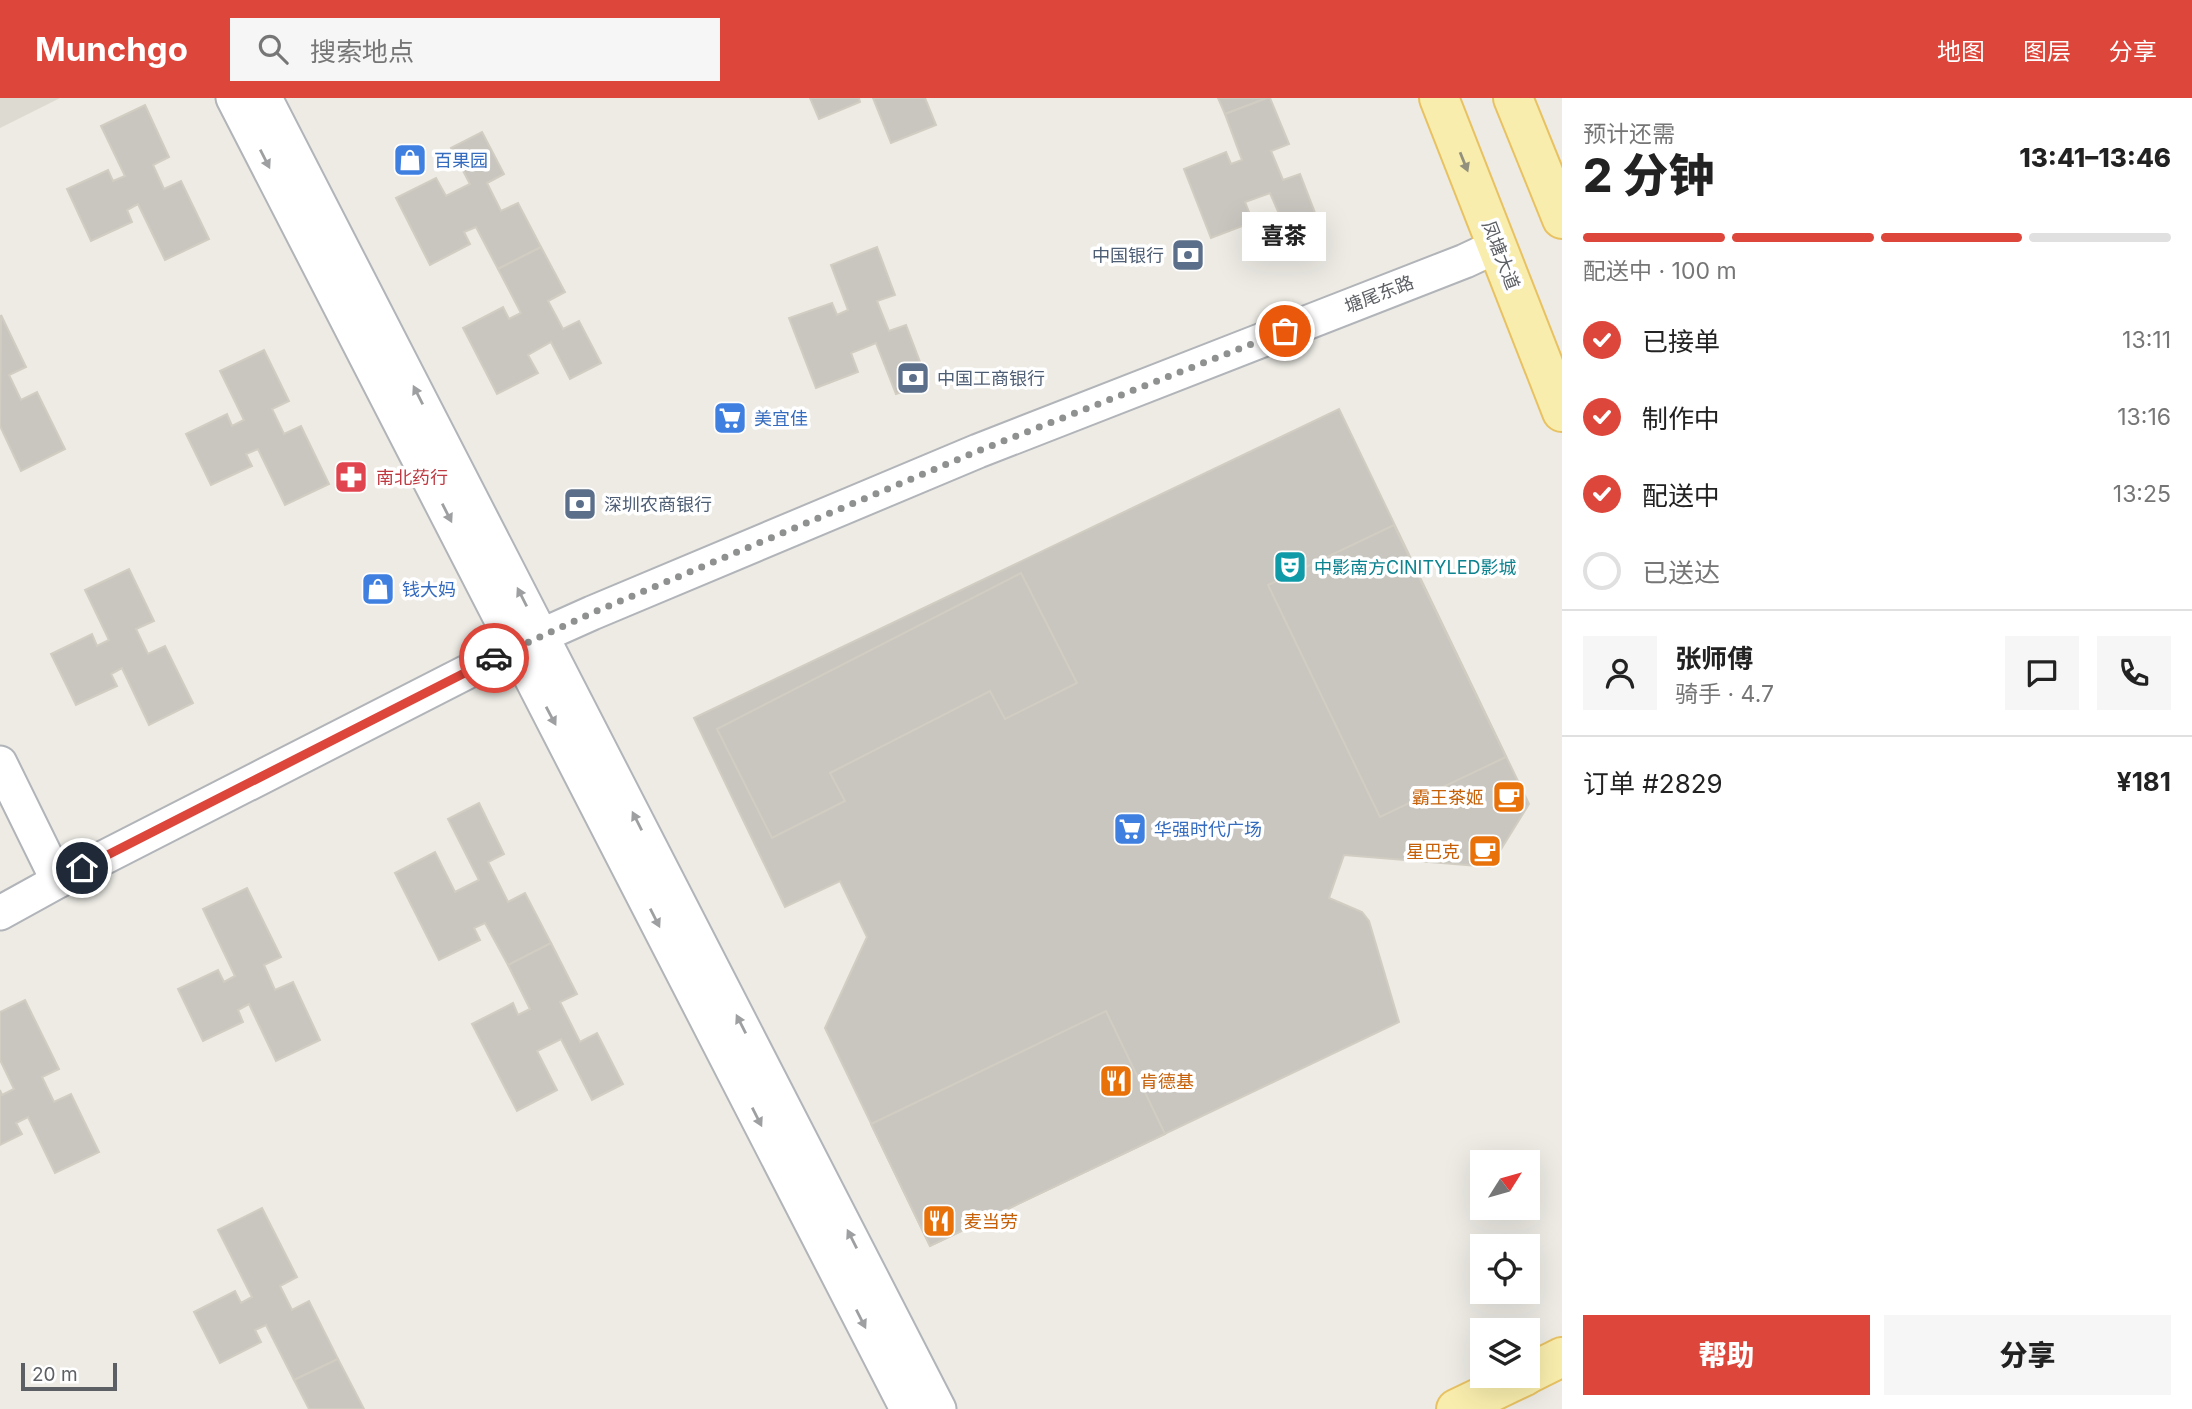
<!DOCTYPE html>
<html lang="zh">
<head>
<meta charset="utf-8">
<style>
  :root { --surface:#fff; --page:#f6f6f6; --text:#222; --muted:#767676; --line:#e0e0e0; --accent:#dd463a }
  body { margin:0; font-family:Inter,"Noto Sans SC",sans-serif; background:var(--page); color:var(--text); height:100vh; display:flex; flex-direction:column; font-size:26px; white-space:nowrap }
  * { box-sizing:border-box; margin:0 }
  p { font-size:23px; color:var(--muted) }
  .icon { flex:none; width:38px; height:38px; fill:none; stroke:currentColor; stroke-width:2; stroke-linecap:round; stroke-linejoin:round }
  .map { position:relative; flex:1; overflow:hidden }
  .drawer { display:flex; flex-direction:column; background:var(--surface); width:630px }
  .drawer>* { flex:none }
  .needle { width:46px; rotate:53deg }
  .tools { position:absolute; left:1470px; top:1052px; display:grid; gap:14px }
  .tools a { display:grid; place-items:center; width:70px; height:70px; border-radius:0px; background:var(--surface); box-shadow:0 7px 28px #0002; font-size:35px }
  .scale { position:absolute; left:21px; bottom:18px; width:96px; box-sizing:border-box; padding-left:7px; border:4px solid #5c5f63; border-top:0; font-size:19px; line-height:24px; white-space:nowrap; color:#5c5f63; -webkit-text-stroke:5px #fff; paint-order:stroke }
  .pin { position:absolute; display:grid; place-items:center; width:60px; height:60px; color:#fff; margin:-30px; border:4px solid #fff; border-radius:50%; box-shadow:0 2px 7px #0007 }
  .courier { position:absolute; display:grid; place-items:center; width:70px; height:70px; margin:-35px; border:5px solid #dd463a; border-radius:50%; background:#fff; color:#222; box-shadow:0 2px 9px #0007 }
  .bubble { position:absolute; height:49px; border-radius:0px; background:var(--surface); box-shadow:0 7px 28px #0002; font-size:23px; font-weight:800; line-height:49px; text-align:center }
  .summary em { font-style:normal; font-weight:800 }
  .summary div { display:flex; flex-direction:column-reverse }
  .summary { display:flex; align-items:center; justify-content:space-between; height:119px; padding:0 21px }
  h1 { font-size:46px; font-weight:800; line-height:52px }
  .bar { display:grid; grid-template-columns:repeat(4,1fr); gap:10px 7px; align-content:center; height:84px; padding:0 21px }
  .bar i { height:9px; border-radius:5px; background:var(--line) }
  .bar .current { background:var(--accent) }
  .bar p { grid-column:span 4 }
  .line { display:flex; align-items:center; gap:18px; padding:0 21px; border-top:2px solid var(--line) }
  .line div { flex:1 }
  .round { display:grid; place-items:center; flex:none; width:74px; height:74px; border-radius:0px; background:var(--page) }
  ol { padding:0 21px; list-style:none }
  li { display:flex; align-items:center; gap:21px; height:77px }
  li p { margin-inline-start:auto }
  li .icon { padding:7px; border-radius:50%; background:var(--accent); color:#fff; stroke-width:4 }
  li:last-child { color:var(--muted) }
  li i { width:38px; height:38px; border:4px solid var(--line); border-radius:50% }
  .cta { display:flex; gap:14px; margin-top:auto; padding:14px 21px }
  .cta a { flex:1; height:80px; border-radius:0px; background:var(--accent); color:#fff; font-size:28px; font-weight:800; line-height:80px; text-align:center }
  .cta a+a { background:var(--page); color:var(--text) }
  header { display:flex; align-items:center; gap:42px; box-sizing:border-box; height:98px; padding:0 35px; background:var(--accent); color:#fff }
  header strong { font-size:33px }
  nav { display:flex; gap:38px; margin-inline-start:auto; font-size:24px }
  .search { width:490px; height:63px; background:var(--page); display:flex; align-items:center; gap:18px; box-sizing:border-box; padding:0 24px; border-radius:0px; color:var(--muted); font-size:26px }
  main { display:flex; flex:1; min-height:0 }
  .map>svg:first-child { display:block }
  .education { fill:#dddad2 }
  .building { fill:#c9c6c0; stroke:#d2cdc2; stroke-width:2 }
  .lines { fill:none; stroke-linecap:round; stroke-linejoin:round }
  .minor-casing { stroke:#b1b4b8; stroke-width:37 }
  .major-casing { stroke:#e8c262; stroke-width:42 }
  .minor { stroke:#fff; stroke-width:33 }
  .major { stroke:#f9edad; stroke-width:38 }
  .oneway { fill:#9d9fa1 }
  .oneway2 { fill:#93917d }
  .done { stroke:#8f9090; stroke-width:7; stroke-dasharray:0 12.6 }
  .route { stroke:#dd463a; stroke-width:9 }
  .labels { text-anchor:middle; dominant-baseline:central; stroke-width:7; stroke-linejoin:round; paint-order:stroke }
  .shop-label { font-size:18px; fill:#366cbe; stroke:#fff; text-anchor:start }
  .service-label { font-size:18px; fill:#4e5e75; stroke:#fff; text-anchor:start }
  .street-label { font-size:18px; fill:#5c5f63; stroke:#fff }
  .health-label { font-size:18px; fill:#be3a42; stroke:#fff; text-anchor:start }
  .culture-label { font-size:18px; fill:#0d838f; stroke:#fff; text-anchor:start }
  .food-label { font-size:18px; fill:#c56008; stroke:#fff; text-anchor:end }
</style>
</head>
<body>
<header>
<strong>Munchgo</strong>
<div class="search"><svg class="icon" aria-label="search" viewBox="0 0 24 24"><circle cx="10" cy="10" r="6"/><path d="M15 15l6 6"/></svg>搜索地点</div>
<nav><a>地图</a><a>图层</a><a>分享</a></nav>
</header>
<main>
<div class="map">
<svg width="1562" height="1311" viewBox="0 0 1562 1311">
  <rect width="100%" height="100%" fill="#edebe4"/>
  <path class="education" d="M0 0H60L0 30Z"/>
  <g class="building">
    <path d="M810 0H859L860 4 819 21Z"/>
    <path d="M873 0H925L936 27 891 45Z"/>
    <path d="M1218 0H1267L1225 16Z"/>
    <path d="M1267 0H1270L1289 46 1271 53 1283 82 1300 76 1317 120 1286 132 1270 95 1245 104 1253 124 1211 140 1184 71 1226 54 1231 66 1242 62 1225 16Z"/>
    <path d="M145 7 169 59 153 67 164 91 181 83 209 141 165 162 138 106 127 112 132 124 91 143 67 91 108 72 113 83 125 78 101 28Z"/>
    <path d="M482 34 504 76 487 85 501 113 518 105 541 149 498 171 476 129 464 134 470 146 430 167 396 100 436 80 446 98 470 86 451 50Z"/>
    <path d="M541 149 565 194 548 203 563 231 579 223 601 265 570 281 551 244 528 257 538 275 497 296 463 230 503 209 509 221 521 215 498 171Z"/>
    <path d="M877 149 895 197 877 203 889 233 906 227 928 285 896 296 876 245 851 255 858 274 816 290 789 220 832 205 837 217 848 212 831 167Z"/>
    <path d="M1 217 26 269 9 277 21 302 37 294 65 351 21 373 0 328Z"/>
    <path d="M264 252 289 303 272 311 284 336 301 328 329 386 285 407 258 351 246 356 252 368 211 387 186 336 227 316 232 328 244 322 220 273Z"/>
    <path d="M1339 311 1529 706 1490 769 1344 757 1329 800 1362 814 1369 823 1399 924 930 1148 825 930 867 839 840 783 785 809 694 620Z"/>
    <path d="M1394 427 1506 659 1380 719 1268 487Z"/>
    <path d="M129 471 154 523 136 531 148 556 165 548 193 605 149 627 122 570 111 576 117 588 76 607 51 556 92 536 97 548 109 542 85 492Z"/>
    <path d="M1021 475 1077 585 1005 621 990 593 830 675 845 703 772 740 717 631Z"/>
    <path d="M479 705 504 756 488 764 508 804 525 795 551 845 508 867 485 825 474 830 480 842 439 862 395 775 435 754 455 794 479 782 448 721Z"/>
    <path d="M247 790 281 859 264 867 275 892 293 884 320 942 276 963 249 906 238 912 243 924 203 943 178 891 218 872 224 884 235 878 203 811Z"/>
    <path d="M551 845 577 896 560 904 580 944 597 935 623 986 592 1002 561 941 537 953 557 992 517 1013 472 926 513 905 518 917 530 911 508 867Z"/>
    <path d="M25 902 59 971 42 979 54 1004 71 996 99 1054 55 1075 28 1019 16 1025 22 1036 0 1047V992L2 997 14 991 0 962V914Z"/>
    <path d="M1106 913 1165 1036 930 1148 871 1026Z"/>
    <path d="M262 1110 297 1179 280 1188 292 1212 309 1203 338 1261 294 1282 266 1227 255 1232 261 1244 220 1265 194 1214 235 1193 241 1205 252 1199 218 1132Z"/>
    <path d="M338 1261 364 1311H309L294 1282Z"/>
  </g>
  <g class="lines">
    <defs>
      <g id="minor">
        <path d="M233 0 907 1311"/>
        <path d="M265 0 939 1311"/>
        <path d="M0 665 58 783"/>
        <path d="M0 815 58 783 516 549 592 515 978 353 1465 163 1497 148"/>
      </g>
      <g id="major">
        <path d="M1439 0 1562 314"/>
        <path d="M1513 0 1562 121"/>
        <path d="M1528 1276 1562 1259"/>
        <path d="M1456 1311 1525 1278"/>
      </g>
    </defs>
    <use href="#minor" class="minor-casing"/>
    <use href="#major" class="major-casing"/>
    <use href="#minor" class="minor"/>
    <use href="#major" class="major"/>
  </g>
  <defs><path id="oneway-solid" d="M-6-.8H1V-3.2L6.5 0L1 3.2V.8H-6Z" transform="scale(1.75)"/></defs>
  <g class="oneway">
    <use href="#oneway-solid" transform="translate(265 61) rotate(63)"/>
    <use href="#oneway-solid" transform="translate(418 297) rotate(-117)"/>
    <use href="#oneway-solid" transform="translate(447 415) rotate(63)"/>
    <use href="#oneway-solid" transform="translate(522 499) rotate(-117)"/>
    <use href="#oneway-solid" transform="translate(551 618) rotate(62)"/>
    <use href="#oneway-solid" transform="translate(637 723) rotate(-117)"/>
    <use href="#oneway-solid" transform="translate(655 820) rotate(63)"/>
    <use href="#oneway-solid" transform="translate(741 926) rotate(-117)"/>
    <use href="#oneway-solid" transform="translate(757 1019) rotate(63)"/>
    <use href="#oneway-solid" transform="translate(852 1141) rotate(-117)"/>
    <use href="#oneway-solid" transform="translate(861 1221) rotate(63)"/>
  </g>
  <use class="oneway2" href="#oneway-solid" transform="translate(1464 64) rotate(68)"/>
  <g class="lines">
    <path class="done" d="M494 560 592 515 978 353 1285 233"/>
    <path class="route" d="M82 770 494 560"/>
  </g>
  <defs>
    <symbol id="shop-square" viewBox="-11 -11 22 22"><rect x="-9" y="-9" width="18" height="18" rx="4" fill="#3f7fe0" stroke="#fff"/><path d="M-5-2.5h2.3a2.7 3.5 0 0 1 5.4 0H5L5.5 6h-11ZM-1.5-2.5h3a1.5 2.3 0 0 0-3 0Z" fill="#fff"/></symbol>
    <symbol id="bank-square" viewBox="-11 -11 22 22"><rect x="-9" y="-9" width="18" height="18" rx="4" fill="#5c6f8a" stroke="#fff"/><path d="M-6-4H6V4H-6ZM0-2.3a2.3 2.3 0 1 0 0 4.6a2.3 2.3 0 1 0 0-4.6Z" fill="#fff"/></symbol>
    <symbol id="supermarket-square" viewBox="-11 -11 22 22"><rect x="-9" y="-9" width="18" height="18" rx="4" fill="#3f7fe0" stroke="#fff"/><path d="M-6-5.5h2.5l.6 2H6L4.5 2H-2.5L-4.4-4H-6ZM-1.5 3.2a1.3 1.3 0 1 0 .1 0ZM3 3.2a1.3 1.3 0 1 0 .1 0Z" fill="#fff"/></symbol>
    <symbol id="pharmacy-square" viewBox="-11 -11 22 22"><rect x="-9" y="-9" width="18" height="18" rx="4" fill="#e0444e" stroke="#fff"/><path d="M-2-6h4v4h4v4h-4v4h-4v-4h-4v-4h4Z" fill="#fff"/></symbol>
    <symbol id="theatre-square" viewBox="-11 -11 22 22"><rect x="-9" y="-9" width="18" height="18" rx="4" fill="#0f9aa8" stroke="#fff"/><path d="M-5-5.5Q0-4 5-5.5V0Q5 5 0 6Q-5 5-5 0ZM-3.3-2.5H-1v1.5H-3.3ZM1-2.5H3.3v1.5H1ZM-2.8 1Q0 5.5 2.8 1Z" fill="#fff"/></symbol>
    <symbol id="cafe-square" viewBox="-11 -11 22 22"><rect x="-9" y="-9" width="18" height="18" rx="4" fill="#e8710a" stroke="#fff"/><path d="M-5.5-4.5H6V0H3Q3 3.5 0 3.5H-2.5Q-5.5 3.5-5.5 0ZM3-3.2v2h1.7v-2ZM-6 4.5H4V6H-6Z" fill="#fff"/></symbol>
    <symbol id="restaurant-square" viewBox="-11 -11 22 22"><rect x="-9" y="-9" width="18" height="18" rx="4" fill="#e8710a" stroke="#fff"/><path d="M-5-6h1v4h1v-4h1v4h1v-4h1v5L-1.5 .5V6h-2V.5L-5-1ZM5-6V6H3V1.5H1.5Q1.5-4 5-6Z" fill="#fff"/></symbol>
  </defs>
  <g fill-rule="evenodd">
    <use href="#shop-square" x="391" y="43" width="38" height="38"/>
    <use href="#bank-square" x="1169" y="138" width="38" height="38"/>
    <use href="#bank-square" x="894" y="261" width="38" height="38"/>
    <use href="#supermarket-square" x="711" y="301" width="38" height="38"/>
    <use href="#pharmacy-square" x="332" y="360" width="38" height="38"/>
    <use href="#bank-square" x="561" y="387" width="38" height="38"/>
    <use href="#theatre-square" x="1271" y="450" width="38" height="38"/>
    <use href="#shop-square" x="359" y="472" width="38" height="38"/>
    <use href="#cafe-square" x="1490" y="680" width="38" height="38"/>
    <use href="#supermarket-square" x="1111" y="712" width="38" height="38"/>
    <use href="#cafe-square" x="1466" y="734" width="38" height="38"/>
    <use href="#restaurant-square" x="1097" y="964" width="38" height="38"/>
    <use href="#restaurant-square" x="920" y="1104" width="38" height="38"/>
  </g>
  <g class="labels">
    <g class="shop-label">
      <text x="434" y="62">百果园</text>
      <text x="754" y="320">美宜佳</text>
      <text x="402" y="491">钱大妈</text>
      <text x="1154" y="731">华强时代广场</text>
    </g>
    <g class="service-label">
      <text x="1164" y="157" text-anchor="end">中国银行</text>
      <text x="937" y="280">中国工商银行</text>
      <text x="604" y="406">深圳农商银行</text>
    </g>
    <g class="street-label">
      <text transform="translate(1501 157) rotate(69)">凤塘大道</text>
      <text transform="translate(1379 196) rotate(-21)">塘尾东路</text>
    </g>
    <g class="health-label">
      <text x="376" y="379">南北药行</text>
    </g>
    <g class="culture-label">
      <text x="1314" y="469">中影南方CINITYLED影城</text>
    </g>
    <g class="food-label">
      <text x="1484" y="699">霸王茶姬</text>
      <text x="1460" y="753">星巴克</text>
      <text x="1140" y="983" text-anchor="start">肯德基</text>
      <text x="964" y="1123" text-anchor="start">麦当劳</text>
    </g>
  </g>
</svg>
<div class="tools">
<a><svg class="needle" viewBox="-14 -14 28 28"><path d="M0-13l5 13h-10z" fill="#e53935"/><path d="M0 13l5-13h-10z" fill="#767676"/></svg></a>
<a><svg class="icon" aria-label="locate" viewBox="0 0 24 24"><circle cx="12" cy="12" r="6"/><path d="M12 2v4M12 18v4M2 12h4M18 12h4"/></svg></a>
<a><svg class="icon" aria-label="layers" viewBox="0 0 24 24"><path d="M12 4l9 5-9 5-9-5zM3 14l9 5 9-5"/></svg></a>
</div>
<div class="scale">20 m</div>
<div class="pin" style="left:1285px;top:233px;background:#ea580c"><svg class="icon" aria-label="bag" viewBox="0 0 24 24"><path d="M5 8h14l-1 12H6zM9 8a3 3 0 0 1 6 0"/></svg></div>
<div class="pin" style="left:82px;top:770px;background:#1f2937"><svg class="icon" aria-label="home" viewBox="0 0 24 24"><path d="M3 11l9-7 9 7M6 9v11h12V9"/></svg></div>
<div class="courier" style="left:494px;top:560px"><svg class="icon" aria-label="car" viewBox="0 0 24 24"><path d="M5 17H2v-5l4-1 3-4h7l3 4 3 1v5h-3M9 17h6M6 11h13"/><circle cx="7" cy="17" r="2"/><circle cx="17" cy="17" r="2"/></svg></div>
<div class="bubble" style="left:1242px;top:114px;width:84px">喜茶</div>
</div>
<section class="drawer">
<div class="summary"><div><h1>2 分钟</h1><p>预计还需</p></div><em>13:41–13:46</em></div>
<div class="bar"><i class="current"></i><i class="current"></i><i class="current"></i><i></i><p>配送中 · 100 m</p></div>
<ol>
<li><svg class="icon" aria-label="check" viewBox="0 0 24 24"><path d="M5 12l5 5 9-10"/></svg>已接单<p>13:11</p></li>
<li><svg class="icon" aria-label="check" viewBox="0 0 24 24"><path d="M5 12l5 5 9-10"/></svg>制作中<p>13:16</p></li>
<li><svg class="icon" aria-label="check" viewBox="0 0 24 24"><path d="M5 12l5 5 9-10"/></svg>配送中<p>13:25</p></li>
<li><i></i>已送达</li>
</ol>
<div class="line" style="height:126px"><a class="round"><svg class="icon" aria-label="person" viewBox="0 0 24 24"><circle cx="12" cy="8" r="4"/><path d="M4 21q1-7 8-7t8 7"/></svg></a><div><b>张师傅</b><p>骑手 · 4.7</p></div><a class="round"><svg class="icon" aria-label="chat" viewBox="0 0 24 24"><path d="M4 5h16v11H9l-5 4z"/></svg></a><a class="round"><svg class="icon" aria-label="phone" viewBox="0 0 24 24"><path d="M5 4h4l2 5-3 2q2 4 5 5l2-3 5 2v4C11 20 4 13 5 4z"/></svg></a></div>
<div class="line" style="height:91px"><div>订单 #2829</div><b>¥181</b></div>
<div class="cta"><a>帮助</a><a>分享</a></div>
</section>
</main>
</body>
</html>
